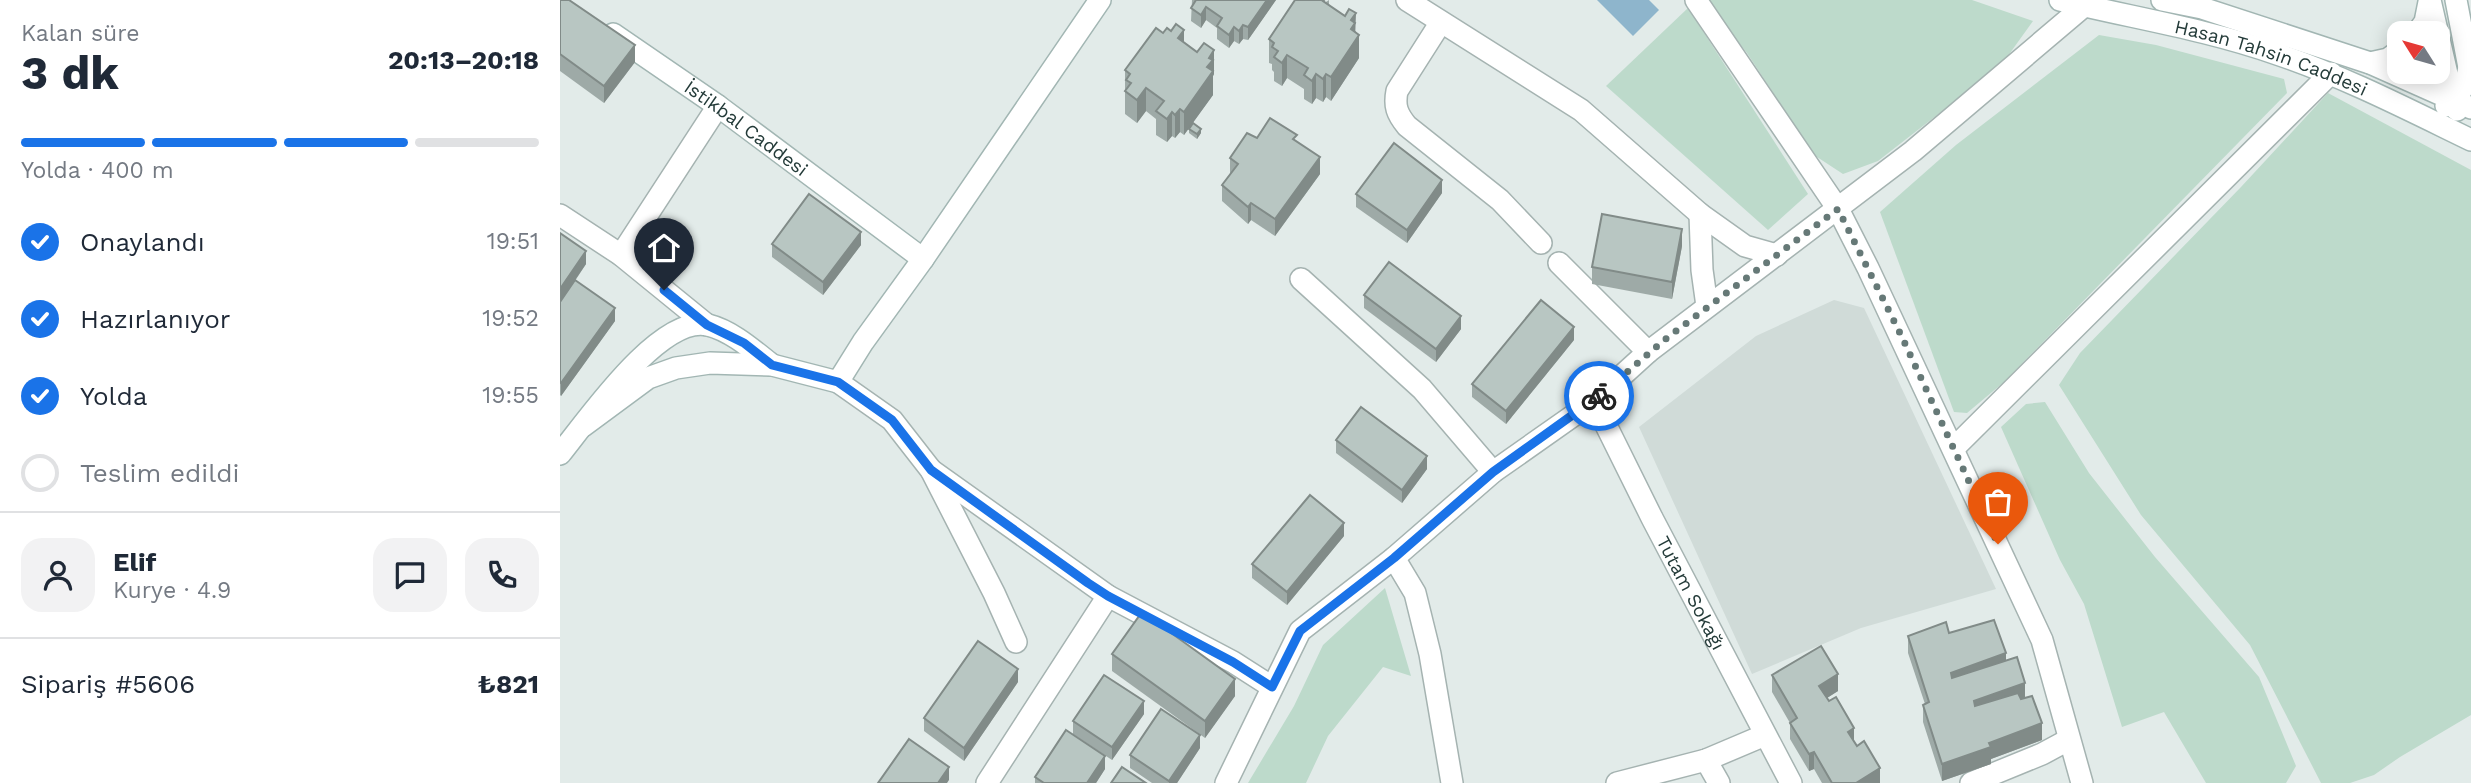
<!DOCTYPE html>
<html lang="tr">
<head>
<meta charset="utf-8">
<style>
  :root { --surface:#fff; --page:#f2f2f3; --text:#1f2937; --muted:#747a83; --line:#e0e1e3; --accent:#1a73e8 }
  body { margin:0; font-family:"Work Sans",sans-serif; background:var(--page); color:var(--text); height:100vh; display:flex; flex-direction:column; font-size:26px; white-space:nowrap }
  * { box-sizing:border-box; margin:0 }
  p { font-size:23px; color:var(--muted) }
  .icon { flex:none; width:38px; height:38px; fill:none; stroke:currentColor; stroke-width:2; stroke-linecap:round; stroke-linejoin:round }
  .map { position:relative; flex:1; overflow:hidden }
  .drawer { display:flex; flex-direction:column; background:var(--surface); width:560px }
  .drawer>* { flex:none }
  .needle { width:46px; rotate:307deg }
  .tools { position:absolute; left:1827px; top:21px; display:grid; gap:14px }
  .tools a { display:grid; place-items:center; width:63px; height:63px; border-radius:14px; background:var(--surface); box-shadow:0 4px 18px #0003; font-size:35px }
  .pin { position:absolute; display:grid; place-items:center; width:60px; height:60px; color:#fff; margin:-72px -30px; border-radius:50% 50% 50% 0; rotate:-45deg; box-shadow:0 0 7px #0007 }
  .pin .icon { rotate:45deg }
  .courier { position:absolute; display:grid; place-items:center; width:70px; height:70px; margin:-35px; border:5px solid #1a73e8; border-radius:50%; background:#fff; color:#222; box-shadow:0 2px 9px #0007 }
  .summary em { font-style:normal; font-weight:700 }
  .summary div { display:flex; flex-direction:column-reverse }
  .summary { display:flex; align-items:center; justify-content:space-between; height:119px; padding:0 21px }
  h1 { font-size:46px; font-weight:700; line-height:52px }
  .bar { display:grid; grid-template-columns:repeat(4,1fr); gap:10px 7px; align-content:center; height:84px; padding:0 21px }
  .bar i { height:9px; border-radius:5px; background:var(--line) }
  .bar .on { background:var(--accent) }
  .bar p { grid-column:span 4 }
  .line { display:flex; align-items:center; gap:18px; padding:0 21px; border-top:2px solid var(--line) }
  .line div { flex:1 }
  .round { display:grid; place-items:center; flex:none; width:74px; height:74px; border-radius:21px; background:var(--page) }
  ol { padding:0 21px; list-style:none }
  li { display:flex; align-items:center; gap:21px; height:77px }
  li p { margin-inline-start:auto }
  li .icon { padding:7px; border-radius:50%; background:var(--accent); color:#fff; stroke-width:4 }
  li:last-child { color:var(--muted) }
  li i { width:38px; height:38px; border:4px solid var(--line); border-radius:50% }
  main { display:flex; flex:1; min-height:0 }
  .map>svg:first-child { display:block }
  .built { fill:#d0dbd8 }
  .green { fill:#bddacb }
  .water { fill:#8eb5cc }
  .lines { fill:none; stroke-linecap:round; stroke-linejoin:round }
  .street-casing { stroke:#a5b3b1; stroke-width:24 }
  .secondary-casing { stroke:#a2b6b3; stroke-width:24 }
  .street { stroke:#fff; stroke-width:21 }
  .secondary { stroke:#fff; stroke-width:21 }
  .wall { fill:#9eaaa7 }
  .shaded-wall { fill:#818b88 }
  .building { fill:#b8c6c2; stroke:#818b88; stroke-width:2 }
  .done { stroke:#667977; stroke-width:7; stroke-dasharray:0 12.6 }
  .route { stroke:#1a73e8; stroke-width:9 }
  .labels { text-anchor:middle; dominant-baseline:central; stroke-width:5; stroke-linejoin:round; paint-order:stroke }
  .street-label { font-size:19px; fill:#243b39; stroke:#f2f8f6 }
</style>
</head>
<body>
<main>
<section class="drawer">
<div class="summary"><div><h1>3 dk</h1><p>Kalan süre</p></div><em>20:13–20:18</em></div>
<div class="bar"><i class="on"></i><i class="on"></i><i class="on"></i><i></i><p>Yolda · 400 m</p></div>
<ol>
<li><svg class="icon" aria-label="check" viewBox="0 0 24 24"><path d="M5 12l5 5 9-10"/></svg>Onaylandı<p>19:51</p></li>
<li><svg class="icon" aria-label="check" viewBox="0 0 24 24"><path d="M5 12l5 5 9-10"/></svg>Hazırlanıyor<p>19:52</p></li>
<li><svg class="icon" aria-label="check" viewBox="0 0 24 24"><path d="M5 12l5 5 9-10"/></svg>Yolda<p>19:55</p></li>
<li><i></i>Teslim edildi</li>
</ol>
<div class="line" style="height:126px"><a class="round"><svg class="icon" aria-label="person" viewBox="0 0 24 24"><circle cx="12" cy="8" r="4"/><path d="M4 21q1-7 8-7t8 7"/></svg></a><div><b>Elif</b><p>Kurye · 4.9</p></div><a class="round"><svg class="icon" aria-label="chat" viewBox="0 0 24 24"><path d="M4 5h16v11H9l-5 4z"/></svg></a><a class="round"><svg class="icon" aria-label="phone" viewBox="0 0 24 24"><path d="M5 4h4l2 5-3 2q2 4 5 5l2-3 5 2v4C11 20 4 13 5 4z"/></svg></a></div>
<div class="line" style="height:91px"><div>Sipariş #5606</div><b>₺821</b></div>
</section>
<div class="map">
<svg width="1911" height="783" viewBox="0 0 1911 783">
  <rect width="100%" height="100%" fill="#e2ebe9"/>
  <path class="built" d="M1274 300 1304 308 1436 589 1301 628 1192 674 1079 427 1196 336Z"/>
  <g class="green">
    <path d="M1145 0H1412L1473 21 1445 60 1413 87 1318 161 1283 174 1254 155 1187 53Z"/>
    <path d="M1128 8 1248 194 1208 230 1046 86Z"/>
    <path d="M1539 35 1596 45 1724 79 1727 93 1444 382 1407 413 1394 412 1320 212 1396 145Z"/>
    <path d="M1768 93 1911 170V715L1840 757 1814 775 1790 783H1761L1690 645 1581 515 1499 385 1520 353 1681 187Z"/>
    <path d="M1485 402 1529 473 1595 557 1699 677 1736 766 1726 783H1646L1604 712 1562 727 1524 604 1500 560 1441 427 1466 404Z"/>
    <path d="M825 588 851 676 823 667 768 736 746 783H688L734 706 763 645Z"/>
  </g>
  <path class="water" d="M1037 0H1089L1099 10 1073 36Z"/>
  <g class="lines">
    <defs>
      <g id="street">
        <path d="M847 0 1021 110 1140 214 1185 246 1217 255"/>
        <path d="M1136 0 1278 209 1308 268 1482 640 1522 783"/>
        <path d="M881 22 837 91C834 106 837 114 847 126L940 200 981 243"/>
        <path d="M1140 214 1142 270 1147 306"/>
        <path d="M0 215 61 255 147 325"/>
        <path d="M61 255 158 106"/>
        <path d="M999 263 1088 352"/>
        <path d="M741 279 862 389 933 472"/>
        <path d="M278 382 332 420 371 470 434 593 456 642"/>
        <path id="s1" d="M1034 401 1092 518 1231 783"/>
        <path d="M1394 448 1771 73"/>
        <path d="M371 470 548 596 673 662 712 687"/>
        <path d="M834 558 855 593 870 654 892 783"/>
        <path d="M1146 760 1159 783"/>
        <path d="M427 783 548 596"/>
        <path d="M666 783 740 631 834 558 933 472 1034 401 1088 352 1353 151 1524 6"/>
        <path d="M1057 783 1146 760 1205 735"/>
        <path d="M1411 783 1482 754 1508 740"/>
      </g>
      <g id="secondary">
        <path id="s2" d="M1500 0C1573 18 1646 29 1717 54 1785 77 1847 109 1911 140"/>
        <path d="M1602 0 1642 8 1810 63 1911 108"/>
        <path d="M1870 0 1893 100 1897 110"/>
        <path d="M1896 0 1911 78"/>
        <path d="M1857 33 1865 22 1869 2"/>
        <path id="s3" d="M53 34 158 106 363 259"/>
        <path d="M1810 63 1828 59 1839 51"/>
        <path d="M1886 106C1901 94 1906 86 1909 67"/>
        <path d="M23 426 88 378 116 368 150 363 212 365 278 382 303 342 363 259 540 0"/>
        <path d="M0 454C27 421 100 314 148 325 172 331 193 350 212 365"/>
      </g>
    </defs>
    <use href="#street" class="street-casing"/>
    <use href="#secondary" class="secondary-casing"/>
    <use href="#street" class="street"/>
    <use href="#secondary" class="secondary"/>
  </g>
  <g class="wall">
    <path d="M0 0 75 62 44 103 0 71Z"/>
    <path d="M632 0H716L688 40 683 39 679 44 674 41 669 48 657 39V28L646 20 641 28 631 21Z"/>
    <path d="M769 0V5L796 32 799 58 771 101 766 97 763 102 756 98 752 104 744 99V89L727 78 722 86 714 81V72L712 70V64L709 63V39Z"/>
    <path d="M603 33 624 42 654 74 653 76V95L624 135 620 132 615 138 612 136 607 142 596 135V119L586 111 577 123 565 114V70Z"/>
    <path d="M629 129 641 133 637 139 629 133Z"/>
    <path d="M697 138 737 142 760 174 715 236 691 220 688 224 662 201V185L670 174V158Z"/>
    <path d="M882 193 847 243 796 207V194Z"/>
    <path d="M0 233 26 264 13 284 55 321 1 396 0 395Z"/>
    <path d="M212 244 301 245 263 295 212 257Z"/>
    <path d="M1122 246 1112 299 1032 284V267Z"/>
    <path d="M804 295 901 329 876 362 804 308Z"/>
    <path d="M1014 340 946 424 912 397V384Z"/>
    <path d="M776 440 867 469 842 503 776 453Z"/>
    <path d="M784 536 727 605 692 578V564Z"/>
    <path d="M1389 633 1446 660 1465 698 1482 740 1431 759V764L1382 781 1363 722V705L1365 704 1348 653V636Z"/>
    <path d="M552 654 675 696 645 738 552 671Z"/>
    <path d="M1212 675 1278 691 1267 698 1320 783H1262L1254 769 1249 771 1230 739V723L1212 692Z"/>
    <path d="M458 682 404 761 364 731V718Z"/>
    <path d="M584 714 552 760 513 734V721Z"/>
    <path d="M640 748 617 783H592L570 768V755Z"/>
    <path d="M545 769 536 783H475V777Z"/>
  </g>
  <g class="shaded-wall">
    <path d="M707 0H716L688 40V27Z"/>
    <path d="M646 7V20L641 28V15Z"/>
    <path d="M796 13 795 40 799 35V58L771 101V77L791 20Z"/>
    <path d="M683 25V39L679 44V31Z"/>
    <path d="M674 27V41L669 48V35Z"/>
    <path d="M624 30V53L618 38Z"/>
    <path d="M75 45V62L44 103V86Z"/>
    <path d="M654 50V74L653 76V95L624 135V112L647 67 649 58Z"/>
    <path d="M727 55V78L722 86V63Z"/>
    <path d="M756 74V98L752 104V81Z"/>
    <path d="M766 74V97L763 102V79Z"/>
    <path d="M586 88V111L577 123V100Z"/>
    <path d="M620 109V132L615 138V115Z"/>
    <path d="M612 112V136L607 142V119Z"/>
    <path d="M641 129V133L637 139V134Z"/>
    <path d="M760 157V174L715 236V219Z"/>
    <path d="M882 180V193L847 243V230Z"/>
    <path d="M691 203V220L688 224V207Z"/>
    <path d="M1122 229V246L1112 299V282Z"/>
    <path d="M301 232V245L263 295V282Z"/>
    <path d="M26 251V264L0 302V289Z"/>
    <path d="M55 308V321L1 396V383Z"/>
    <path d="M901 316V329L876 362V349Z"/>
    <path d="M1014 327V340L946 424V411Z"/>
    <path d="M867 456V469L842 503V490Z"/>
    <path d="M784 523V536L727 605V592Z"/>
    <path d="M1446 653V670L1391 690V673Z"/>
    <path d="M458 669V682L404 761V748Z"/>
    <path d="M1278 674V691L1259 703V686Z"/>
    <path d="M675 679V696L645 738V721Z"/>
    <path d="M1465 683V700L1414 718V701Z"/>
    <path d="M584 701V714L552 760V747Z"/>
    <path d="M1482 723V740L1431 759V764L1382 781V764L1429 743Z"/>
    <path d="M1294 728V745L1288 732Z"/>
    <path d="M640 735V748L617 783H609V781Z"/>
    <path d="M1254 752V769L1249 771V754Z"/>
    <path d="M545 756V769L536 783H527Z"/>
    <path d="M389 767V780L387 783H378Z"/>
    <path d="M1320 768V783H1296Z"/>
  </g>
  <g class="building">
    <path d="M0 0H9L75 45 44 86 0 54Z"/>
    <path d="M636 0H707L688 27 683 25 679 31 674 27 669 35 657 26 662 18 646 7 641 15 631 8Z"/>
    <path d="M735 0H764L763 1 785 16 789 9 796 13 791 20 795 23 791 29 799 35 771 77 766 74 763 79 756 74 752 81 744 75 748 68 727 55 722 63 714 57 718 51 712 47 714 43 709 39Z"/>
    <path d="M616 24 624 30 618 38 637 52 644 43 654 50 649 58 653 60 647 67 653 71 624 112 620 109 615 115 612 112 607 119 596 111 604 101 586 88 577 100 565 91 571 83 566 80 570 74 565 70 596 28 603 33 607 28 611 31Z"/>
    <path d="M710 118 737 135 733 139 760 157 715 219 691 203 688 207 662 185 678 164 670 158 687 133 697 138Z"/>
    <path d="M633 123 641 129 637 134 629 129Z"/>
    <path d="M834 143 882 180 847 230 796 194Z"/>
    <path d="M249 194 301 232 263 282 212 244Z"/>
    <path d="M1042 214 1122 229 1112 282 1032 267Z"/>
    <path d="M0 233 26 251 0 289Z"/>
    <path d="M829 262 901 316 876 349 804 295Z"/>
    <path d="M15 280 55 308 1 383 0 382V302Z"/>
    <path d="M981 300 1014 327 946 411 912 384Z"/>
    <path d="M801 407 867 456 842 490 776 440Z"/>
    <path d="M750 495 784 523 727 592 692 564Z"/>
    <path d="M582 612 675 679 645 721 552 654Z"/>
    <path d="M1434 620 1446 653 1391 673 1392 678 1457 657 1465 683 1414 701 1415 706 1458 693 1461 699 1472 696 1482 723 1429 743 1431 747 1382 764 1363 705 1369 702 1348 636 1386 622 1389 633Z"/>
    <path d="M418 641 458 669 404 748 364 718Z"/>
    <path d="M1261 646 1278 674 1259 686 1269 701 1276 697 1294 728 1288 732 1297 746 1304 741 1320 768 1296 783H1272L1254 752 1249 754 1230 723 1237 718 1212 675Z"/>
    <path d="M544 675 584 701 552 747 513 721Z"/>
    <path d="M601 709 640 735 609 781 570 755Z"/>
    <path d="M506 730 545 756 527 783H484L475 777Z"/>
    <path d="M349 739 389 767 378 783H318Z"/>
    <path d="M562 767 586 783H551Z"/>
  </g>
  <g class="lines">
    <path class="done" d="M1039 396 1108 337 1278 209 1341 335 1438 544"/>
    <path class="route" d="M104 290 147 325 184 343 212 365 278 382 332 420 371 470 528 583 548 596 673 662 712 687 740 631 834 558 933 472 1039 396"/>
  </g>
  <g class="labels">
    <g class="street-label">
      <text stroke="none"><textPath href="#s2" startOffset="219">Hasan Tahsin Caddesi</textPath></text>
      <text stroke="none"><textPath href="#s3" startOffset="163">İstikbal Caddesi</textPath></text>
      <text stroke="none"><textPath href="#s1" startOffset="215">Tutam Sokağı</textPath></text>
    </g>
  </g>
</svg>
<div class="tools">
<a><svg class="needle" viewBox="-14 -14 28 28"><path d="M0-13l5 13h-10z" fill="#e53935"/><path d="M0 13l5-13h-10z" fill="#747a83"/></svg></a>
</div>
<div class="pin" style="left:1438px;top:544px;background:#ea580c"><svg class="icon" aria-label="bag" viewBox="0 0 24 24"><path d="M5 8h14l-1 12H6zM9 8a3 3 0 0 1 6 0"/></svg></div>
<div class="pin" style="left:104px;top:290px;background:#1f2937"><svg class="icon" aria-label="home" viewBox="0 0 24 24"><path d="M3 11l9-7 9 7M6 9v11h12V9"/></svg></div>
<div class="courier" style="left:1039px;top:396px"><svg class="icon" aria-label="bike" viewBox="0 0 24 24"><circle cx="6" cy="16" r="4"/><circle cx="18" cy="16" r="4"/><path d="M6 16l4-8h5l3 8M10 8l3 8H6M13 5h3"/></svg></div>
</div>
</main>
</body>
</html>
